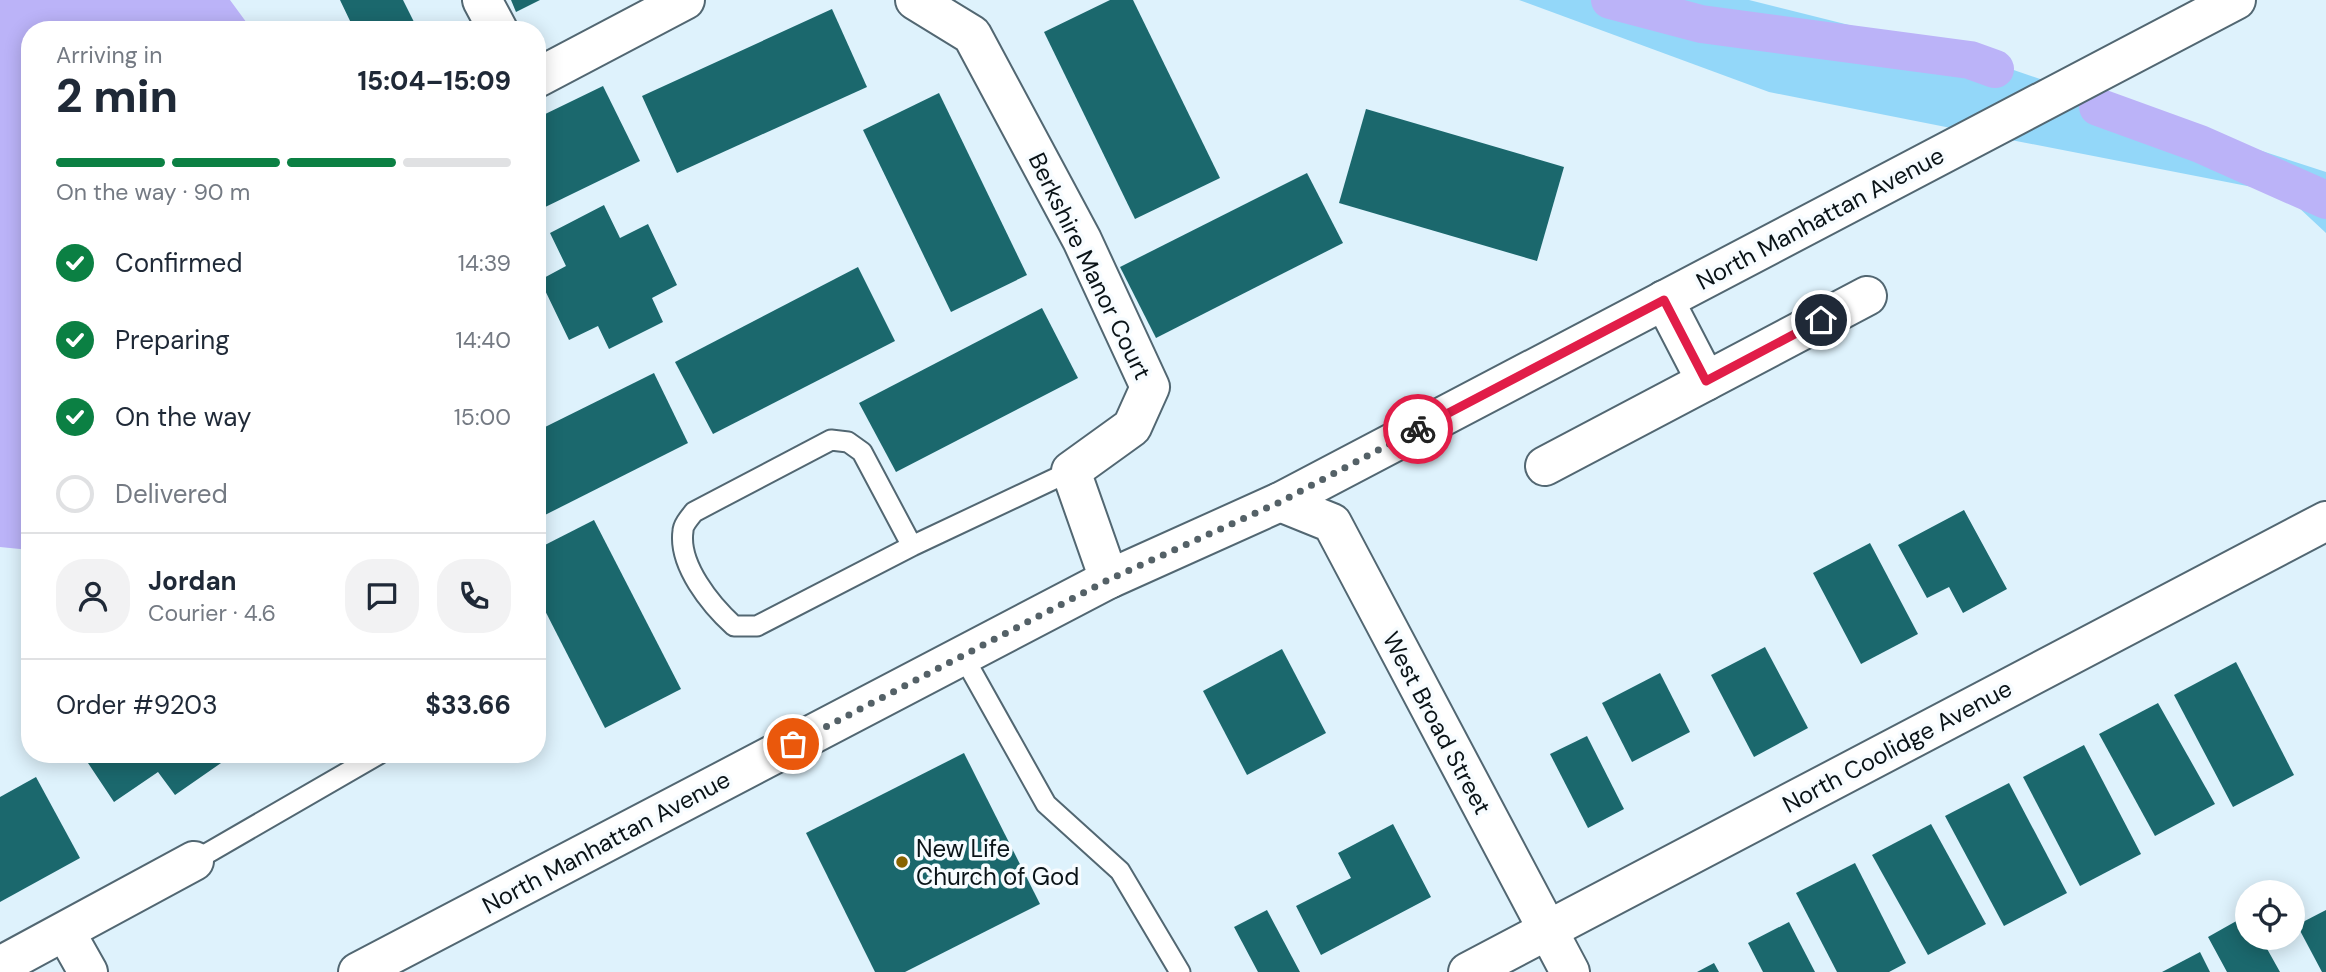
<!DOCTYPE html>
<html lang="en">
<head>
<meta charset="utf-8">
<style>
  :root { --surface:#fff; --page:#f2f2f3; --text:#1f2937; --muted:#747a83; --line:#e0e1e3; --accent:#0b8043 }
  body { margin:0; font-family:"DM Sans",sans-serif; background:var(--page); color:var(--text); height:100vh; display:flex; flex-direction:column; font-size:26px; white-space:nowrap }
  * { box-sizing:border-box; margin:0 }
  p { font-size:23px; color:var(--muted) }
  .icon { flex:none; width:38px; height:38px; fill:none; stroke:currentColor; stroke-width:2; stroke-linecap:round; stroke-linejoin:round }
  .map { position:relative; flex:1; overflow:hidden }
  .details { position:absolute; left:21px; top:21px; width:525px; height:742px; display:flex; flex-direction:column; background:var(--surface); border-radius:28px; box-shadow:0 4px 18px #0003 }
  .details>* { flex:none }
  .tools { position:absolute; left:2235px; top:880px; display:grid; gap:14px }
  .tools a { display:grid; place-items:center; width:70px; height:70px; border-radius:50%; background:var(--surface); box-shadow:0 4px 18px #0003; font-size:35px }
  .pin { position:absolute; display:grid; place-items:center; width:60px; height:60px; color:#fff; margin:-30px; border:4px solid #fff; border-radius:50%; box-shadow:0 2px 7px #0007 }
  .courier { position:absolute; display:grid; place-items:center; width:70px; height:70px; margin:-35px; border:5px solid #e11d48; border-radius:50%; background:#fff; color:#222; box-shadow:0 2px 9px #0007 }
  .headline em { font-style:normal; font-weight:800 }
  .headline div { display:flex; flex-direction:column-reverse }
  .headline { display:flex; align-items:center; justify-content:space-between; height:119px; padding:0 35px }
  h1 { font-size:46px; font-weight:800; line-height:52px }
  .bar { display:grid; grid-template-columns:repeat(4,1fr); gap:10px 7px; align-content:center; height:84px; padding:0 35px }
  .bar i { height:9px; border-radius:5px; background:var(--line) }
  .bar .active { background:var(--accent) }
  .bar p { grid-column:span 4 }
  .line { display:flex; align-items:center; gap:18px; padding:0 35px; border-top:2px solid var(--line) }
  .line div { flex:1 }
  .round { display:grid; place-items:center; flex:none; width:74px; height:74px; border-radius:28px; background:var(--page) }
  ol { padding:0 35px; list-style:none }
  li { display:flex; align-items:center; gap:21px; height:77px }
  li p { margin-inline-start:auto }
  li .icon { padding:7px; border-radius:50%; background:var(--accent); color:#fff; stroke-width:4 }
  li:last-child { color:var(--muted) }
  li i { width:38px; height:38px; border:4px solid var(--line); border-radius:50% }
  .map>svg:first-child { display:block }
  .green { fill:#93d7f9 }
  .water { fill:#bbb3f8 }
  .lines { fill:none; stroke-linecap:round; stroke-linejoin:round }
  .canal { stroke:#bbb3f8; stroke-width:38 }
  .building { fill:#1b686d }
  .lane-casing { stroke:#526772; stroke-width:23 }
  .street-casing { stroke:#526772; stroke-width:42 }
  .secondary-casing { stroke:#526772; stroke-width:42 }
  .lane { stroke:#fff; stroke-width:19 }
  .street { stroke:#fff; stroke-width:38 }
  .secondary { stroke:#fff; stroke-width:38 }
  .done { stroke:#546167; stroke-width:7; stroke-dasharray:0 12.6 }
  .route { stroke:#e11d48; stroke-width:9 }
  .poi-dot { fill:#886300; stroke:#f7fcff; stroke-width:2.5 }
  .labels { text-anchor:middle; dominant-baseline:central; stroke-width:7; stroke-linejoin:round; paint-order:stroke }
  .street-label { font-size:24px; fill:#0a1317; stroke:#f7fcff }
  .poi-label { font-size:24px; fill:#0a1317; stroke:#f7fcff; text-anchor:start }
</style>
</head>
<body>
<div class="map">
<svg width="2326" height="972" viewBox="0 0 2326 972">
  <rect width="100%" height="100%" fill="#def2fc"/>
  <g class="green">
    <path d="M1519 0H1749L1973 56 2043 80 1951 128 1769 92Z"/>
    <path d="M2094 96 2326 172V233L2283 193 2011 140Z"/>
  </g>
  <path class="water" d="M0 0H230L252 30H30V550L0 547Z"/>
  <g class="lines">
    <g class="canal">
      <path d="M1610 0 1701 24 1970 60 1995 69"/>
      <path d="M2098 107 2200 144 2326 200"/>
    </g>
  </g>
  <g class="building">
    <path d="M340 0H403L418 30H347L345 26 351 23Z"/>
    <path d="M511 0H540L516 12Z"/>
    <path d="M1110 0H1133L1220 178 1135 219 1044 32Z"/>
    <path d="M832 9 867 87 677 173 642 96Z"/>
    <path d="M603 86 640 161 537 211V118Z"/>
    <path d="M939 93 1027 275 951 312 863 130Z"/>
    <path d="M1366 109 1564 167 1537 261 1339 203Z"/>
    <path d="M1307 173 1343 243 1156 338 1120 267Z"/>
    <path d="M604 205 620 238 648 224 677 285 652 298 663 322 609 349 598 326 569 340 540 280 566 266 550 233Z"/>
    <path d="M858 267 895 341 713 434 675 362Z"/>
    <path d="M1042 308 1078 378 896 472 859 403Z"/>
    <path d="M654 373 688 443 537 519V431Z"/>
    <path d="M1964 510 2007 589 1963 613 1949 587 1927 598 1898 545Z"/>
    <path d="M594 520 681 689 605 728 537 595V549Z"/>
    <path d="M1870 543 1918 634 1861 664 1813 573Z"/>
    <path d="M1765 647 1808 728 1754 757 1711 675Z"/>
    <path d="M1282 649 1326 733 1247 775 1203 691Z"/>
    <path d="M2236 662 2294 775 2233 807 2174 695Z"/>
    <path d="M1660 673 1690 732 1632 762 1602 703Z"/>
    <path d="M2158 703 2215 804 2155 836 2099 734Z"/>
    <path d="M1587 736 1624 809 1588 828 1550 754Z"/>
    <path d="M2084 745 2141 854 2080 886 2023 777Z"/>
    <path d="M964 753 1040 904 905 972H875L806 833Z"/>
    <path d="M82 754H234L175 795 158 772 114 802Z"/>
    <path d="M36 777 80 858 0 902V797Z"/>
    <path d="M2009 783 2067 893 2004 926 1945 816Z"/>
    <path d="M1393 824 1431 897 1321 955 1296 906 1351 878 1338 853Z"/>
    <path d="M1931 824 1986 924 1928 955 1872 855Z"/>
    <path d="M1855 863 1906 963 1889 972H1837L1796 893Z"/>
    <path d="M1267 910 1300 972H1258L1234 927Z"/>
    <path d="M2326 910V972H2322L2297 925Z"/>
    <path d="M2247 915V938H2261L2280 972H2227L2208 937Z"/>
    <path d="M1789 922 1815 972H1763L1748 943Z"/>
    <path d="M2200 952 2210 972H2162Z"/>
    <path d="M1714 963 1719 972H1697Z"/>
  </g>
  <g class="lines">
    <defs>
      <g id="lane">
        <path d="M912 546 862 452 848 442 831 440 694 512C690 517 683 525 683 531 678 565 711 605 734 626H757L912 546 1071 471"/>
        <path d="M963 656 1046 804 1120 871 1180 972"/>
        <path d="M194 861 379 754"/>
      </g>
      <g id="street">
        <path d="M482 0 498 30"/>
        <path d="M915 0 972 35 1082 240 1150 387 1132 427 1071 471 1109 579"/>
        <path d="M537 78 685 0"/>
        <path d="M1664 300 1706 381"/>
        <path d="M1545 466 1867 296"/>
        <path d="M1280 502 1332 523 1570 972"/>
        <path d="M66 933 88 972"/>
        <path d="M0 966 194 861"/>
        <path d="M1468 972 2326 521"/>
      </g>
      <path id="secondary" d="M358 972 1109 579 1280 502 2236 0"/>
    </defs>
    <use href="#lane" class="lane-casing"/>
    <use href="#street" class="street-casing"/>
    <use href="#secondary" class="secondary-casing"/>
    <use href="#lane" class="lane"/>
    <use href="#street" class="street"/>
    <use href="#secondary" class="secondary"/>
  </g>
  <g class="lines">
    <path class="done" d="M793 744 1110 579 1280 502 1418 429"/>
    <path class="route" d="M1418 429 1664 300 1706 381 1821 320"/>
  </g>
  <circle class="poi-dot" cx="902" cy="862" r="7"/>
  <g class="labels">
    <g class="street-label">
      <text transform="translate(1820 218) rotate(-28)">North Manhattan Avenue</text>
      <text transform="translate(1090 266) rotate(64)">Berkshire Manor Court</text>
      <text transform="translate(1437 723) rotate(62)">West Broad Street</text>
      <text transform="translate(1897 746) rotate(-28)">North Coolidge Avenue</text>
      <text transform="translate(606 842) rotate(-28)">North Manhattan Avenue</text>
    </g>
    <g class="poi-label">
      <text x="916" y="848">New Life<tspan x="916" dy="28">Church of God</tspan></text>
    </g>
  </g>
</svg>
<div class="tools">
<a><svg class="icon" aria-label="locate" viewBox="0 0 24 24"><circle cx="12" cy="12" r="6"/><path d="M12 2v4M12 18v4M2 12h4M18 12h4"/></svg></a>
</div>
<div class="pin" style="left:793px;top:744px;background:#ea580c"><svg class="icon" aria-label="bag" viewBox="0 0 24 24"><path d="M5 8h14l-1 12H6zM9 8a3 3 0 0 1 6 0"/></svg></div>
<div class="pin" style="left:1821px;top:320px;background:#1f2937"><svg class="icon" aria-label="home" viewBox="0 0 24 24"><path d="M3 11l9-7 9 7M6 9v11h12V9"/></svg></div>
<div class="courier" style="left:1418px;top:429px"><svg class="icon" aria-label="bike" viewBox="0 0 24 24"><circle cx="6" cy="16" r="4"/><circle cx="18" cy="16" r="4"/><path d="M6 16l4-8h5l3 8M10 8l3 8H6M13 5h3"/></svg></div>
<section class="details">
<div class="headline"><div><h1>2 min</h1><p>Arriving in</p></div><em>15:04–15:09</em></div>
<div class="bar"><i class="active"></i><i class="active"></i><i class="active"></i><i></i><p>On the way · 90 m</p></div>
<ol>
<li><svg class="icon" aria-label="check" viewBox="0 0 24 24"><path d="M5 12l5 5 9-10"/></svg>Confirmed<p>14:39</p></li>
<li><svg class="icon" aria-label="check" viewBox="0 0 24 24"><path d="M5 12l5 5 9-10"/></svg>Preparing<p>14:40</p></li>
<li><svg class="icon" aria-label="check" viewBox="0 0 24 24"><path d="M5 12l5 5 9-10"/></svg>On the way<p>15:00</p></li>
<li><i></i>Delivered</li>
</ol>
<div class="line" style="height:126px"><a class="round"><svg class="icon" aria-label="person" viewBox="0 0 24 24"><circle cx="12" cy="8" r="4"/><path d="M4 21q1-7 8-7t8 7"/></svg></a><div><b>Jordan</b><p>Courier · 4.6</p></div><a class="round"><svg class="icon" aria-label="chat" viewBox="0 0 24 24"><path d="M4 5h16v11H9l-5 4z"/></svg></a><a class="round"><svg class="icon" aria-label="phone" viewBox="0 0 24 24"><path d="M5 4h4l2 5-3 2q2 4 5 5l2-3 5 2v4C11 20 4 13 5 4z"/></svg></a></div>
<div class="line" style="height:91px"><div>Order #9203</div><b>$33.66</b></div>
</section>
</div>
</body>
</html>
